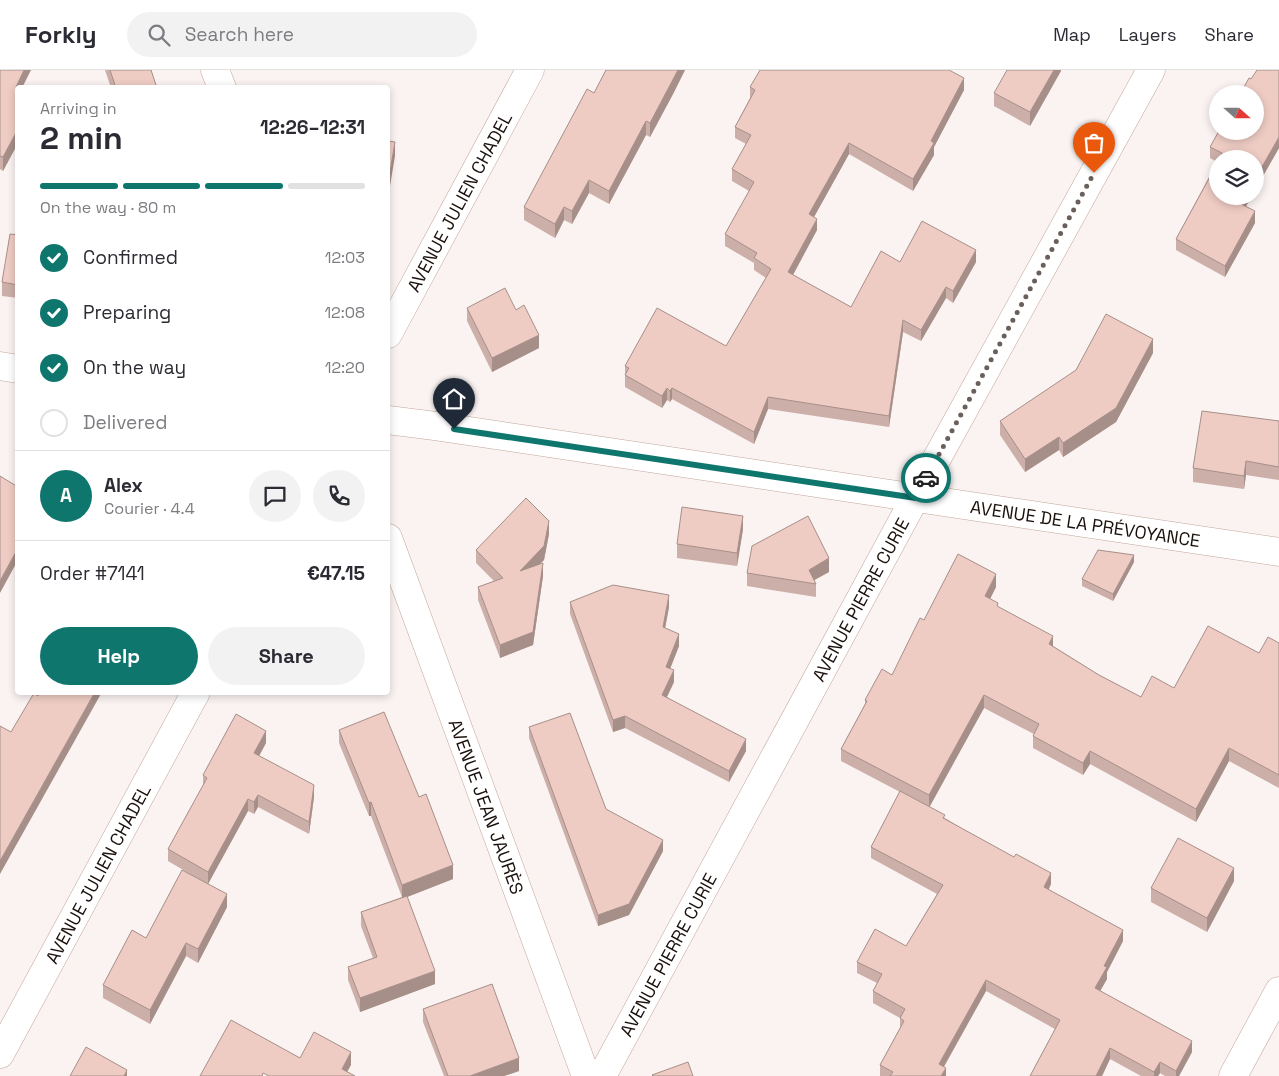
<!DOCTYPE html>
<html lang="en">
<head>
<meta charset="utf-8">
<style>
  :root { --surface:#fff; --page:#f2f2f3; --text:#2b2b33; --muted:#7c7c81; --line:#e1e1e2; --accent:#0f766e }
  body { margin:0; font-family:"Space Grotesk",sans-serif; background:var(--page); color:var(--text); height:100vh; display:flex; flex-direction:column; font-size:19px; white-space:nowrap }
  * { box-sizing:border-box; margin:0 }
  p { font-size:16px; color:var(--muted) }
  .icon { flex:none; width:28px; height:28px; fill:none; stroke:currentColor; stroke-width:2; stroke-linecap:round; stroke-linejoin:round }
  .map { position:relative; flex:1; overflow:hidden }
  .side { position:absolute; left:15px; top:15px; width:375px; height:610px; display:flex; flex-direction:column; background:var(--surface); border-radius:5px; box-shadow:0 2px 8px #0003 }
  .side>* { flex:none }
  .needle { width:32px; rotate:111deg }
  .fabs { position:absolute; left:1209px; top:15px; display:grid; gap:10px }
  .fabs a { display:grid; place-items:center; width:55px; height:55px; border-radius:50%; background:var(--surface); box-shadow:0 2px 8px #0003; font-size:25px }
  .pin { position:absolute; display:grid; place-items:center; width:42px; height:42px; color:#fff; margin:-51px -21px; border-radius:50% 50% 50% 0; rotate:-45deg; box-shadow:0 0 5px #0007 }
  .pin .icon { rotate:45deg }
  .courier { position:absolute; display:grid; place-items:center; width:50px; height:50px; margin:-25px; border:4px solid #0f766e; border-radius:50%; background:#fff; color:#222; box-shadow:0 1px 6px #0007 }
  .overview em { font-style:normal; font-weight:700 }
  .overview div { display:flex; flex-direction:column-reverse }
  .overview { display:flex; align-items:center; justify-content:space-between; height:85px; padding:0 25px }
  h1 { font-size:32px; font-weight:700; line-height:38px }
  .bar { display:grid; grid-template-columns:repeat(4,1fr); gap:8px 5px; align-content:center; height:60px; padding:0 25px }
  .bar i { height:6px; border-radius:4px; background:var(--line) }
  .bar .selected { background:var(--accent) }
  .bar p { grid-column:span 4 }
  .line { display:flex; align-items:center; gap:12px; padding:0 25px; border-top:1px solid var(--line) }
  .line div { flex:1 }
  .round { display:grid; place-items:center; flex:none; width:52px; height:52px; border-radius:26px; background:var(--page) }
  ol { padding:0 25px; list-style:none }
  li { display:flex; align-items:center; gap:15px; height:55px }
  li p { margin-inline-start:auto }
  li .icon { padding:5px; border-radius:50%; background:var(--accent); color:#fff; stroke-width:4 }
  li:last-child { color:var(--muted) }
  li i { width:28px; height:28px; border:2px solid var(--line); border-radius:50% }
  .action { display:flex; gap:10px; margin-top:auto; padding:10px 25px }
  .action a { flex:1; height:58px; border-radius:30px; background:var(--accent); color:#fff; font-size:20px; font-weight:700; line-height:58px; text-align:center }
  .action a+a { background:var(--page); color:var(--text) }
  header { display:flex; align-items:center; gap:30px; box-sizing:border-box; height:70px; padding:0 25px; background:var(--surface); border-bottom:1px solid var(--line) }
  header strong { font-size:24px }
  nav { display:flex; gap:28px; margin-inline-start:auto; font-size:18px }
  .search { width:350px; height:45px; background:var(--page); display:flex; align-items:center; gap:12px; box-sizing:border-box; padding:0 18px; border-radius:28px; color:var(--muted); font-size:19px }
  .map>svg:first-child { display:block }
  .lines { fill:none; stroke-linecap:round; stroke-linejoin:round }
  .minor-casing { stroke:#c4a699; stroke-width:29 }
  .minor { stroke:#fff; stroke-width:28 }
  .wall { fill:#cdafa9 }
  .shaded-wall { fill:#a78f89 }
  .building { fill:#eeccc4; stroke:#a78f89 }
  .done { stroke:#69605c; stroke-width:5; stroke-dasharray:0 9 }
  .route { stroke:#0f766e; stroke-width:6 }
  .labels { text-anchor:middle; dominant-baseline:central; stroke-width:4; stroke-linejoin:round; paint-order:stroke }
  .street-label { font-size:18px; fill:#1b110c; stroke:#fff }
</style>
</head>
<body>
<header>
<strong>Forkly</strong>
<div class="search"><svg class="icon" aria-label="search" viewBox="0 0 24 24"><circle cx="10" cy="10" r="6"/><path d="M15 15l6 6"/></svg>Search here</div>
<nav><a>Map</a><a>Layers</a><a>Share</a></nav>
</header>
<div class="map">
<svg width="1279" height="1006" viewBox="0 0 1279 1006">
  <rect width="100%" height="100%" fill="#faf3f1"/>
  <g class="lines">
    <defs>
      <g id="minor">
        <path d="M215 0 222 18"/>
        <path id="s1" d="M388 264 530 0"/>
        <path d="M0 296 18 299"/>
        <path id="s2" d="M388 350 435 356 1279 482"/>
        <path id="s3" d="M388 468 586 1006"/>
        <path id="s4" d="M0 984 196 622"/>
        <path id="s5" d="M602 1006 915 428 1151 0"/>
        <path d="M1233 1006 1279 921"/>
      </g>
    </defs>
    <use href="#minor" class="minor-casing"/>
    <use href="#minor" class="minor"/>
  </g>
  <g class="wall">
    <path d="M0 0 18 18V73L3 101 0 99Z"/>
    <path d="M105 0H151L157 18H111Z"/>
    <path d="M606 0H685L673 24 650 67 646 65 609 134 589 123 572 154 564 150 555 168 524 150V137L594 23Z"/>
    <path d="M1061 0 1030 56 994 36V23Z"/>
    <path d="M750 17 964 20 934 77V85L913 121 849 84 814 147 817 160 793 205 851 237 900 192H976L953 233 946 228 921 271 903 262 889 357 768 339 754 374 672 329 670 332 667 330 662 338 625 317V296L726 276 766 208 754 200V193L725 176V164L749 121 732 111V99L746 74 735 68V57L750 28Z"/>
    <path d="M1210 77 1279 78 1255 120V89H1218V126H1252L1246 136 1255 153 1225 207 1176 180V169L1217 92 1210 88Z"/>
    <path d="M18 165V228L2 226V212Z"/>
    <path d="M467 238 516 240 539 278 492 302 467 251Z"/>
    <path d="M1153 283 1116 352 1063 387 1059 380 1025 402 1000 365V351Z"/>
    <path d="M1279 351V410L1246 405 1244 419 1193 412V398Z"/>
    <path d="M743 459 737 496 677 488V474Z"/>
    <path d="M549 464 544 490 539 494 543 506 533 575 500 588 478 530V517L494 511 476 493V480Z"/>
    <path d="M1134 492 1113 531 1082 516V509Z"/>
    <path d="M829 502 814 510 816 514V527L747 516V503Z"/>
    <path d="M996 517 990 529 998 537 1053 576 1099 605 1141 627 1174 618 1259 583 1279 573V718L1229 691 1196 752 1090 694 1083 705 1033 678V666L1034 664 984 638 929 736 945 748 1051 814 1048 820 1123 871 1107 902V909L1100 921 1192 982 1179 1006H1165L1160 1003 1158 1006H1141L1110 989 1102 1006H1030L1055 959 986 921 944 997 946 1006H880V995L900 958V948L873 933V921L877 913 857 903V892L906 876 937 824 871 788V777L900 722 841 691V679L865 634V630L892 605 924 550Z"/>
    <path d="M570 532 669 537 665 558 679 576 670 599 674 612 667 627 746 681 729 712 625 658 613 662 570 544Z"/>
    <path d="M529 657 606 739 663 781 629 845 598 856 529 668Z"/>
    <path d="M339 660 453 809 407 827 435 914 360 942 348 910V897L373 888 361 856V842L402 827 371 746H369L339 673Z"/>
    <path d="M266 673 259 686 314 727 309 764 258 737 254 744 248 741 208 814 227 837 198 893 186 886 150 954 103 928V915L146 868 195 807 168 791V779L203 716V705Z"/>
    <path d="M1234 811 1207 862 1151 832V818Z"/>
    <path d="M423 939 519 1001 504 1006H444L423 952Z"/>
  </g>
  <g class="shaded-wall">
    <path d="M24 0H31L22 18H18V27L16 17Z"/>
    <path d="M678 0H685L673 24 650 67V53Z"/>
    <path d="M1054 0H1061V1L1030 56V42Z"/>
    <path d="M964 8V20L934 77V85L913 121V109L931 71Z"/>
    <path d="M646 51V65L609 134V121Z"/>
    <path d="M18 59V73L3 101V87Z"/>
    <path d="M1279 67V78L1255 120V109Z"/>
    <path d="M395 72V86L388 128V114Z"/>
    <path d="M849 73V84L809 156V144Z"/>
    <path d="M589 110V123L572 154V141Z"/>
    <path d="M1245 126H1252L1241 145V134Z"/>
    <path d="M564 137V150L555 168V154Z"/>
    <path d="M1255 141V153L1225 207V196Z"/>
    <path d="M817 149V160L788 214V202Z"/>
    <path d="M976 180V192L953 233V221Z"/>
    <path d="M946 217V228L921 271V260Z"/>
    <path d="M903 250V262L889 357V346Z"/>
    <path d="M539 265V278L492 302V288Z"/>
    <path d="M1153 269V283L1116 352 1063 387V373Z"/>
    <path d="M667 318V330L662 338V326Z"/>
    <path d="M672 318V329L670 332V321Z"/>
    <path d="M768 327V339L754 374V362Z"/>
    <path d="M1059 367V380L1025 402V389Z"/>
    <path d="M1246 391V405L1244 419V406Z"/>
    <path d="M743 446V459L737 496V483Z"/>
    <path d="M549 451V464L544 490 520 514V501Z"/>
    <path d="M18 478V490L0 523V511Z"/>
    <path d="M1134 485V492L1113 531V524Z"/>
    <path d="M829 488V502L809 513V500Z"/>
    <path d="M543 493V506L533 575 500 588V575Z"/>
    <path d="M996 504V517L985 539V526Z"/>
    <path d="M669 525V537L663 569V557Z"/>
    <path d="M679 564V576L666 609V597Z"/>
    <path d="M1053 566V579L1049 574Z"/>
    <path d="M674 600V612L662 637V625Z"/>
    <path d="M95 622H102L0 804V791Z"/>
    <path d="M984 625V638L929 738V725Z"/>
    <path d="M625 646V658L613 662V650Z"/>
    <path d="M266 661V673L254 695V683Z"/>
    <path d="M746 669V681L729 712V701Z"/>
    <path d="M1229 678V691L1196 752V739Z"/>
    <path d="M1090 681V694L1083 705V693Z"/>
    <path d="M314 715V727L309 764V752Z"/>
    <path d="M258 725V737L254 744V732Z"/>
    <path d="M248 729V741L208 814V802Z"/>
    <path d="M371 732V746H369V733Z"/>
    <path d="M663 770V781L629 845 598 856V845Z"/>
    <path d="M453 795V809L402 829V815Z"/>
    <path d="M1234 798V811L1207 862V848Z"/>
    <path d="M1051 803V814L1044 829V817Z"/>
    <path d="M227 824V837L198 893V879Z"/>
    <path d="M1123 860V871L1107 902V909L1095 930V918L1104 896Z"/>
    <path d="M186 873V886L150 954V940Z"/>
    <path d="M435 901V914L360 942V928Z"/>
    <path d="M986 910V921L939 1005V994Z"/>
    <path d="M1192 971V982L1179 1006H1176V1001Z"/>
    <path d="M1110 978V989L1102 1006H1096Z"/>
    <path d="M351 982V995L345 1006 342 999Z"/>
    <path d="M519 988V1001L504 1006H470Z"/>
    <path d="M1160 992V1003L1158 1006H1154V1002Z"/>
    <path d="M946 998V1006H941Z"/>
    <path d="M127 1000V1006H124Z"/>
  </g>
  <g class="building">
    <path d="M0 0H24L16 17 18 18V59L3 87 0 86Z"/>
    <path d="M110 0H151L157 18H116Z"/>
    <path d="M606 0H678L650 53 646 51 609 121 589 110 572 141 564 137 555 154 524 137 587 19 594 23Z"/>
    <path d="M760 0H949L964 8 931 71 934 73 913 109 849 73 809 144 817 149 788 202 851 237 881 181 900 192 922 151 976 180 953 221 946 217 921 260 903 250 889 346 768 327 754 362 672 318 670 321 667 318 662 326 625 305 629 298 625 296 657 238 726 276 771 199 754 188 757 183 725 164 754 112 732 99 751 65 735 57 755 20 750 17Z"/>
    <path d="M1007 0H1054L1030 42 994 23Z"/>
    <path d="M1257 0H1279V67L1255 109V89H1219L1222 83 1210 77 1219 61H1255V24H1240L1249 8 1251 9Z"/>
    <path d="M388 71 395 72 388 114Z"/>
    <path d="M1218 92V126H1245L1241 134 1255 141 1225 196 1176 169Z"/>
    <path d="M10 164 18 165V215L2 212Z"/>
    <path d="M505 218 516 240 524 235 539 265 492 288 467 238Z"/>
    <path d="M1106 244 1153 269 1116 338 1063 373 1059 367 1025 389 1000 351 1076 300Z"/>
    <path d="M1202 341 1279 351V397L1246 391 1244 406 1193 398Z"/>
    <path d="M0 406 18 417V478L0 511Z"/>
    <path d="M526 428 549 451 544 476 520 501 543 493 533 562 500 575 478 517 503 508 476 480Z"/>
    <path d="M682 437 743 446 737 483 677 474Z"/>
    <path d="M808 446 829 488 809 500 816 514 747 503 752 476Z"/>
    <path d="M1098 480 1134 485 1113 524 1082 509Z"/>
    <path d="M958 484 996 504 985 526 998 533 997 536 1053 566 1049 574 1099 605 1141 627 1152 606 1174 618 1208 556 1259 583 1268 567 1279 573V705L1229 678 1196 739 1090 681 1083 693 1033 666 1039 654 984 625 929 725 841 679 867 631 865 630 882 599 892 605 920 548 924 550Z"/>
    <path d="M613 515 669 525 663 557 679 564 666 597 674 600 662 625 746 669 729 701 625 646 613 650 570 532Z"/>
    <path d="M40 622H95L0 791V656L11 662 34 623 38 626Z"/>
    <path d="M384 642 419 727 426 724 453 795 402 815 371 732 369 733 339 660Z"/>
    <path d="M570 643 606 739 663 770 629 834 598 845 529 657Z"/>
    <path d="M236 644 266 661 254 683 314 715 309 752 258 725 254 732 248 729 208 802 168 779 207 708 203 705Z"/>
    <path d="M900 721 945 745 943 748 1014 787 1016 784 1051 803 1044 817 1123 860 1104 896 1107 897 1095 918 1192 971 1176 1001 1160 992 1154 1002 1110 978 1096 1006H1030L1060 950 986 910 939 994 946 998 941 1006H890L893 1002 880 995 904 951 900 948 905 939 873 921 882 904 857 892 875 859 906 876 943 815 871 777Z"/>
    <path d="M1178 768 1234 798 1207 848 1151 818Z"/>
    <path d="M182 800 227 824 198 879 186 873 150 940 103 915 132 860 146 868Z"/>
    <path d="M407 826 435 901 360 928 348 897 377 887 361 842Z"/>
    <path d="M492 914 519 988 470 1006H448L423 939Z"/>
    <path d="M231 950 300 988 314 962 351 982 342 999 355 1006H269L263 1003 262 1006H200Z"/>
    <path d="M86 977 127 1000 124 1006H70Z"/>
    <path d="M688 992 693 1006H653L652 1005Z"/>
  </g>
  <g class="lines">
    <path class="done" d="M926 408 1094 103"/>
    <path class="route" d="M454 359 916 428 926 408"/>
  </g>
  <g class="labels">
    <g class="street-label">
      <text stroke="none"><textPath href="#s1" startOffset="150">AVENUE JULIEN CHADEL</textPath></text>
      <text stroke="none"><textPath href="#s2" startOffset="705">AVENUE DE LA PRÉVOYANCE</textPath></text>
      <text stroke="none"><textPath href="#s5" startOffset="542">AVENUE PIERRE CURIE</textPath></text>
      <text stroke="none"><textPath href="#s3" startOffset="286">AVENUE JEAN JAURÈS</textPath></text>
      <text stroke="none"><textPath href="#s4" startOffset="205">AVENUE JULIEN CHADEL</textPath></text>
      <text stroke="none"><textPath href="#s5" startOffset="138">AVENUE PIERRE CURIE</textPath></text>
    </g>
  </g>
</svg>
<div class="fabs">
<a><svg class="needle" viewBox="-14 -14 28 28"><path d="M0-13l5 13h-10z" fill="#e53935"/><path d="M0 13l5-13h-10z" fill="#7c7c81"/></svg></a>
<a><svg class="icon" aria-label="layers" viewBox="0 0 24 24"><path d="M12 4l9 5-9 5-9-5zM3 14l9 5 9-5"/></svg></a>
</div>
<div class="pin" style="left:1094px;top:103px;background:#ea580c"><svg class="icon" aria-label="bag" viewBox="0 0 24 24"><path d="M5 8h14l-1 12H6zM9 8a3 3 0 0 1 6 0"/></svg></div>
<div class="pin" style="left:454px;top:359px;background:#1f2937"><svg class="icon" aria-label="home" viewBox="0 0 24 24"><path d="M3 11l9-7 9 7M6 9v11h12V9"/></svg></div>
<div class="courier" style="left:926px;top:408px"><svg class="icon" aria-label="car" viewBox="0 0 24 24"><path d="M5 17H2v-5l4-1 3-4h7l3 4 3 1v5h-3M9 17h6M6 11h13"/><circle cx="7" cy="17" r="2"/><circle cx="17" cy="17" r="2"/></svg></div>
<section class="side">
<div class="overview"><div><h1>2 min</h1><p>Arriving in</p></div><em>12:26–12:31</em></div>
<div class="bar"><i class="selected"></i><i class="selected"></i><i class="selected"></i><i></i><p>On the way · 80 m</p></div>
<ol>
<li><svg class="icon" aria-label="check" viewBox="0 0 24 24"><path d="M5 12l5 5 9-10"/></svg>Confirmed<p>12:03</p></li>
<li><svg class="icon" aria-label="check" viewBox="0 0 24 24"><path d="M5 12l5 5 9-10"/></svg>Preparing<p>12:08</p></li>
<li><svg class="icon" aria-label="check" viewBox="0 0 24 24"><path d="M5 12l5 5 9-10"/></svg>On the way<p>12:20</p></li>
<li><i></i>Delivered</li>
</ol>
<div class="line" style="height:90px"><b class="round" style="background:var(--accent);color:#fff">A</b><div><b>Alex</b><p>Courier · 4.4</p></div><a class="round"><svg class="icon" aria-label="chat" viewBox="0 0 24 24"><path d="M4 5h16v11H9l-5 4z"/></svg></a><a class="round"><svg class="icon" aria-label="phone" viewBox="0 0 24 24"><path d="M5 4h4l2 5-3 2q2 4 5 5l2-3 5 2v4C11 20 4 13 5 4z"/></svg></a></div>
<div class="line" style="height:65px"><div>Order #7141</div><b>€47.15</b></div>
<div class="action"><a>Help</a><a>Share</a></div>
</section>
</div>
</body>
</html>
